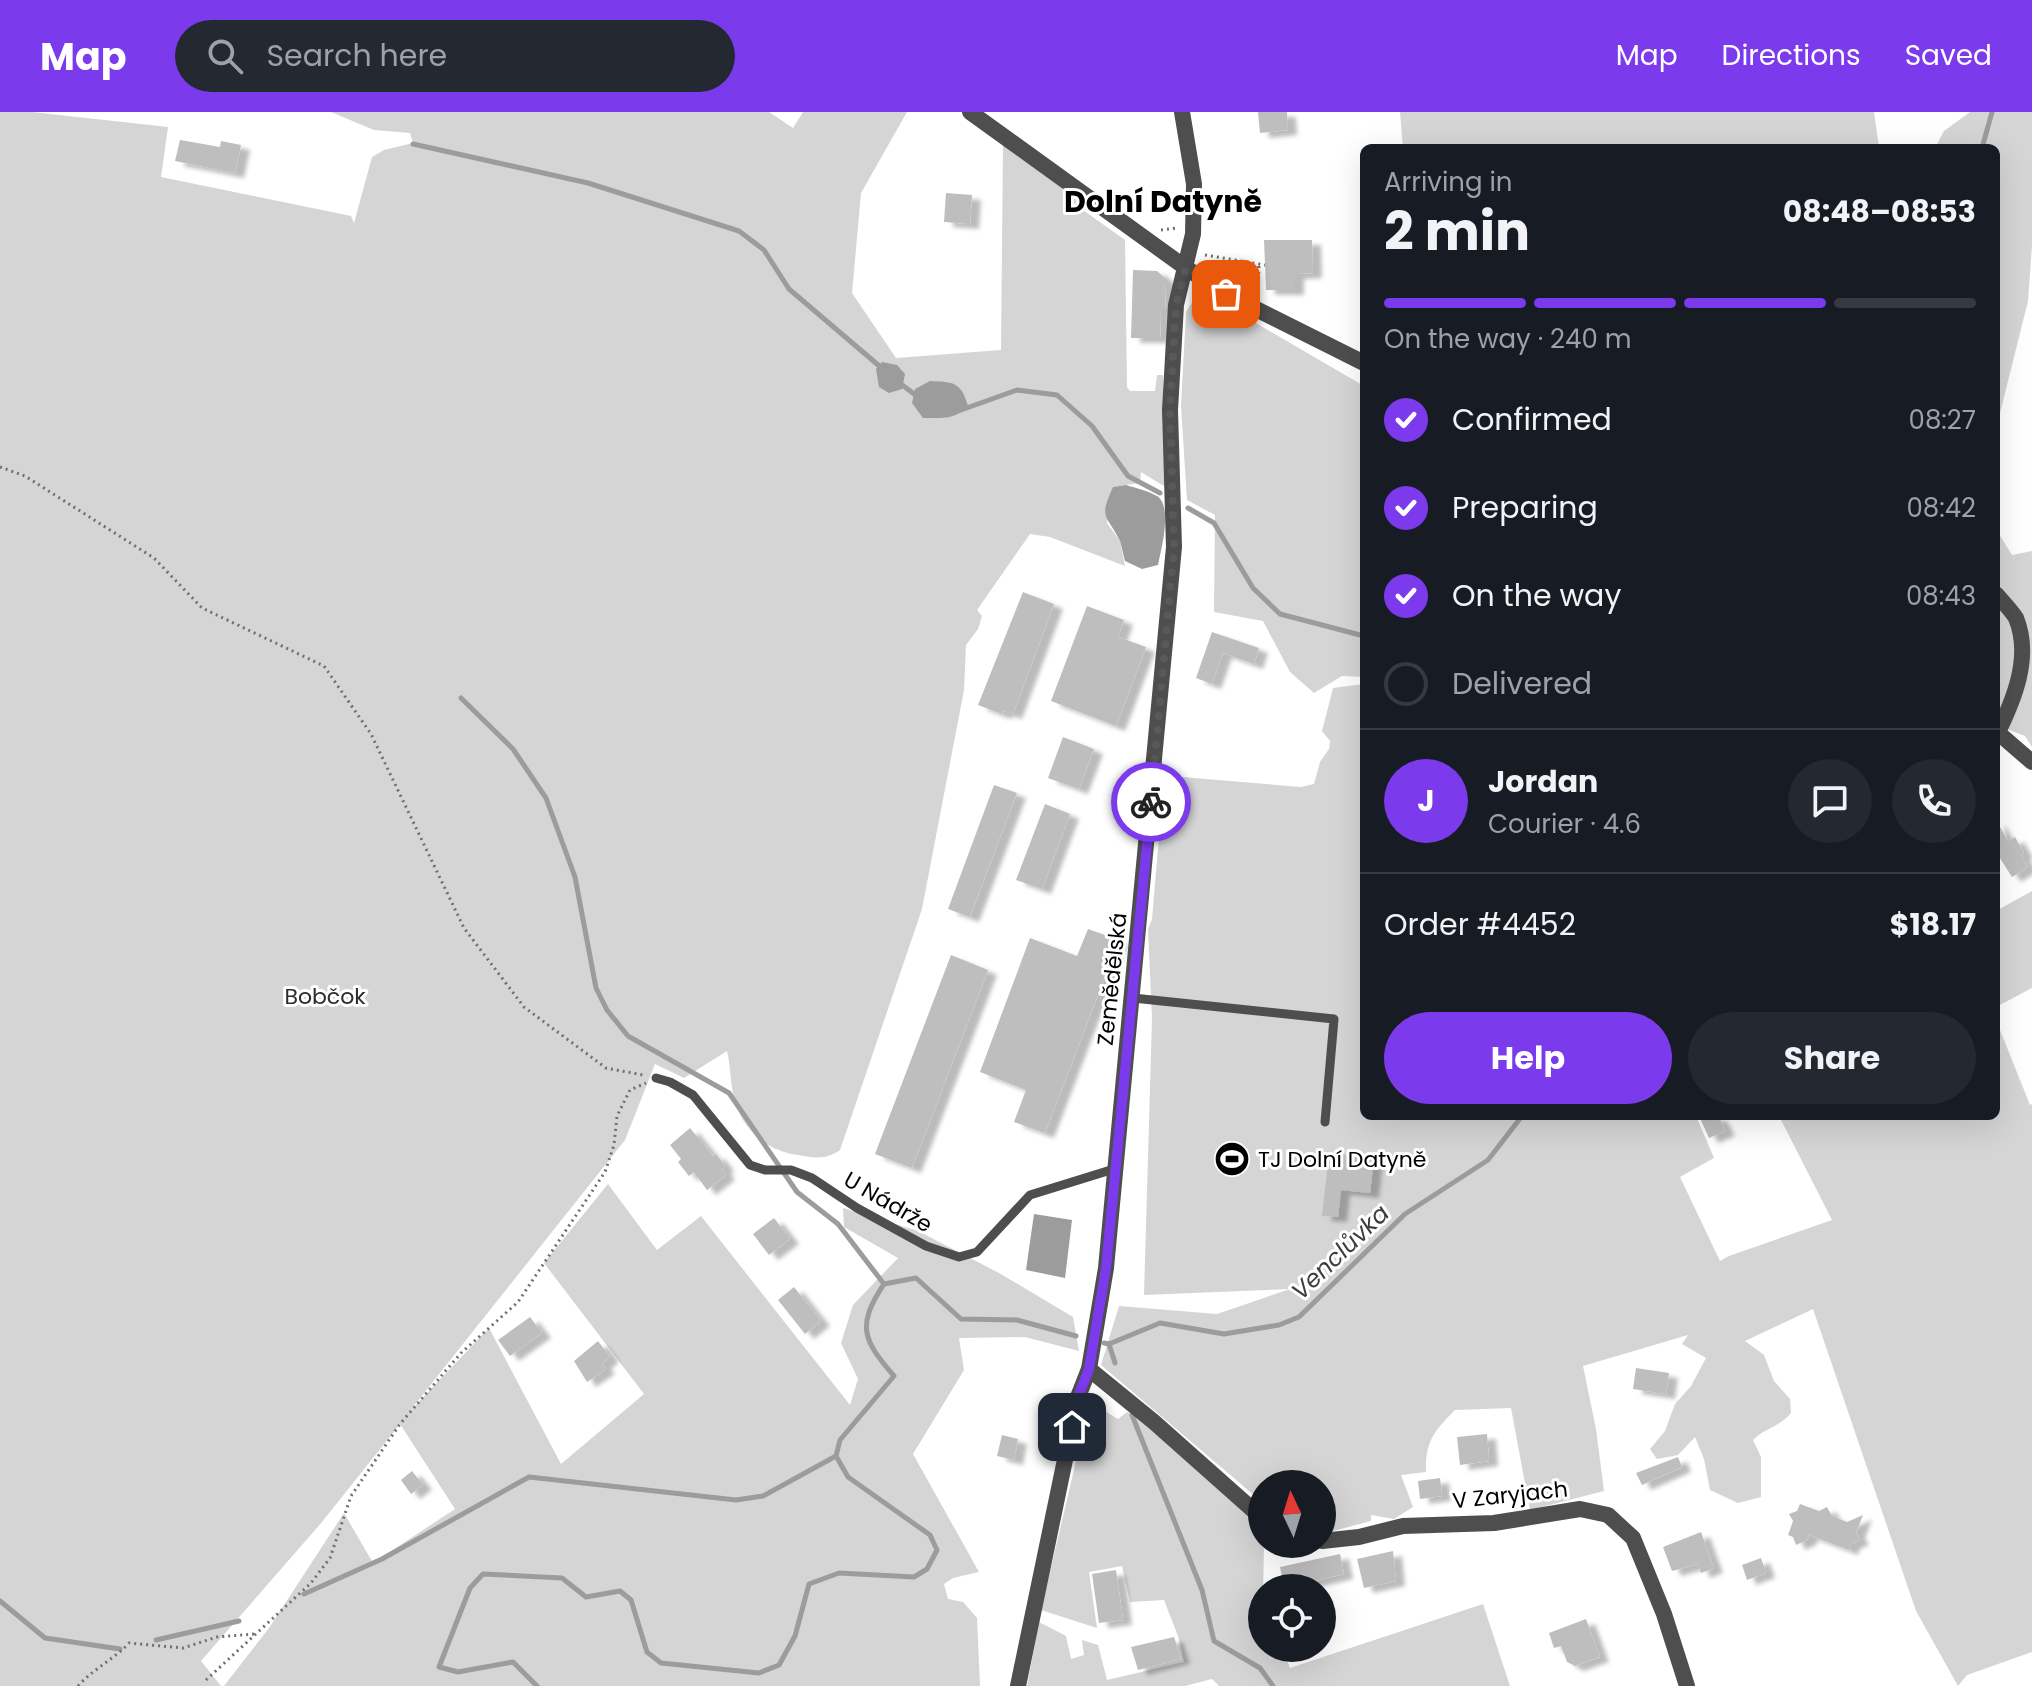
<!DOCTYPE html>
<html lang="en">
<head>
<meta charset="utf-8">
<style>
  :root { --surface:#171b24; --page:#242831; --text:#f1f3f6; --muted:#9ea1a6; --line:#363941; --accent:#7c3aed }
  body { margin:0; font-family:Poppins,sans-serif; background:var(--page); color:var(--text); height:100vh; display:flex; flex-direction:column; font-size:30px; white-space:nowrap }
  * { box-sizing:border-box; margin:0 }
  p { font-size:26px; color:var(--muted) }
  .icon { flex:none; width:44px; height:44px; fill:none; stroke:currentColor; stroke-width:2; stroke-linecap:round; stroke-linejoin:round }
  .map { position:relative; flex:1; overflow:hidden }
  .side { position:absolute; left:1360px; top:32px; width:640px; height:976px; display:flex; flex-direction:column; background:var(--surface); border-radius:12px; box-shadow:0 8px 32px #0002 }
  .side>* { flex:none }
  .needle { width:52px; rotate:356deg }
  .buttons { position:absolute; left:1248px; top:1358px; display:grid; gap:16px }
  .buttons a { display:grid; place-items:center; width:88px; height:88px; border-radius:50%; background:var(--surface); box-shadow:0 8px 32px #0002; font-size:40px }
  .pin { position:absolute; display:grid; place-items:center; width:68px; height:68px; color:#fff; margin:-34px; border-radius:16px; box-shadow:0 4px 12px #0006 }
  .courier { position:absolute; display:grid; place-items:center; width:80px; height:80px; margin:-40px; border:6px solid #7c3aed; border-radius:50%; background:#fff; color:#222; box-shadow:0 2px 10px #0007 }
  .summary em { font-style:normal; font-weight:700 }
  .summary div { display:flex; flex-direction:column-reverse }
  .summary { display:flex; align-items:center; justify-content:space-between; height:136px; padding:0 24px }
  h1 { font-size:52px; font-weight:700; line-height:60px }
  .bar { display:grid; grid-template-columns:repeat(4,1fr); gap:12px 8px; align-content:center; height:96px; padding:0 24px }
  .bar i { height:10px; border-radius:6px; background:var(--line) }
  .bar .selected { background:var(--accent) }
  .bar p { grid-column:span 4 }
  .line { display:flex; align-items:center; gap:20px; padding:0 24px; border-top:2px solid var(--line) }
  .line div { flex:1 }
  .round { display:grid; place-items:center; flex:none; width:84px; height:84px; border-radius:42px; background:var(--page) }
  ol { padding:0 24px; list-style:none }
  li { display:flex; align-items:center; gap:24px; height:88px }
  li p { margin-inline-start:auto }
  li .icon { padding:8px; border-radius:50%; background:var(--accent); color:#fff; stroke-width:4 }
  li:last-child { color:var(--muted) }
  li i { width:44px; height:44px; border:4px solid var(--line); border-radius:50% }
  .action { display:flex; gap:16px; margin-top:auto; padding:16px 24px }
  .action a { flex:1; height:92px; border-radius:48px; background:var(--accent); color:#fff; font-size:32px; font-weight:700; line-height:92px; text-align:center }
  .action a+a { background:var(--page); color:var(--text) }
  header { display:flex; align-items:center; gap:48px; box-sizing:border-box; height:112px; padding:0 40px; background:var(--accent); color:#fff }
  header strong { font-size:38px }
  nav { display:flex; gap:44px; margin-inline-start:auto; font-size:28px }
  .search { width:560px; height:72px; background:var(--page); display:flex; align-items:center; gap:20px; box-sizing:border-box; padding:0 28px; border-radius:44px; color:var(--muted); font-size:30px }
  .map>svg:first-child { display:block }
  .green { fill:#d5d5d5 }
  .water { fill:#9c9c9c }
  .lines { fill:none; stroke-linecap:round; stroke-linejoin:round }
  .stream { stroke:#9c9c9c; stroke-width:5 }
  .building { fill:#bebebe; filter:url(#shadow) }
  .path { stroke:#707070; stroke-width:3; stroke-dasharray:2 4; stroke-linecap:butt }
  .service { stroke:#4e4e4e; stroke-width:9 }
  .minor { stroke:#4e4e4e; stroke-width:16 }
  .tertiary { stroke:#4e4e4e; stroke-width:16 }
  .done { stroke:#595959; stroke-width:8; stroke-dasharray:0 14.4 }
  .route { stroke:#7c3aed; stroke-width:10 }
  .labels { text-anchor:middle; dominant-baseline:central; stroke-width:6; stroke-linejoin:round; paint-order:stroke }
  .street-label { font-size:22px; fill:#000; stroke:#fff }
  .park-label { font-size:22px; fill:#2c2c2c; stroke:#fff }
  .poi-label { font-size:22px; fill:#000; stroke:#fff; text-anchor:start }
  .water-label { font-size:24px; font-style:italic; fill:#3d3d3d; stroke:#fff }
  .district-label { font-size:30px; font-weight:bold; fill:#000; stroke:#fff }
</style>
</head>
<body>
<header>
<strong>Map</strong>
<div class="search"><svg class="icon" aria-label="search" viewBox="0 0 24 24"><circle cx="10" cy="10" r="6"/><path d="M15 15l6 6"/></svg>Search here</div>
<nav><a>Map</a><a>Directions</a><a>Saved</a></nav>
</header>
<div class="map">
<svg width="2032" height="1574" viewBox="0 0 2032 1574">
  <defs>
    <filter id="shadow"><feDropShadow dx="9" dy="5" stdDeviation="2" flood-color="#0004"/></filter>
  </defs>
  <rect width="100%" height="100%" fill="#fff"/>
  <g class="green">
    <path d="M0 0H32L168 15 161 65 351 104 354 111 372 45 384 38 413 31 410 21 374 18 331 0H769L793 16 803 0H907L861 81 852 181 896 246 1001 238 1003 33 1085 93 1083 98 1125 128 1127 275 1130 279H1155L1157 263H1163L1167 376 1141 360 1140 371 1113 375 1107 411 1120 429 1125 454 1050 425 1030 422 977 498 982 504 978 517 966 533 964 578 922 797 840 1038C826 1048 815 1046 798 1043 768 1039 743 1019 735 989 730 973 731 955 727 939L684 966 655 952 625 1028 409 1300 489 1216 561 1352 644 1282 544 1151 608 1072 657 1138 701 1104 850 1293 858 1267 841 1231 853 1193 898 1146 844 1115 843 1096 918 1119 999 1161 1073 1205 1079 1239 1025 1225 959 1226 964 1258 913 1342 979 1460 953 1466 944 1472 948 1487 963 1490 977 1506 980 1574H224L269 1516 344 1401 373 1451 455 1397 400 1312 322 1410 201 1549 221 1574H0Z"/>
    <path d="M1400 0H1874L1879 35 1885 36H1403Z"/>
    <path d="M1970 0H2032V134L2028 189 1996 317V36H1935L1944 19Z"/>
    <path d="M1206 182 1364 274V565L1342 564 1314 581 1290 560 1263 509 1214 500 1215 403 1187 388 1181 294 1186 200 1195 186Z"/>
    <path d="M1996 417 2012 443 2032 439V635L2025 624 1996 613Z"/>
    <path d="M1364 572V1004H1696L1714 1046 1680 1065 1720 1149 1729 1144 1832 1108 1779 1004H1996V908L2030 993 2032 992V1540L1967 1563 1958 1574 1916 1499 1813 1197 1745 1229 1764 1243 1774 1269 1790 1287 1791 1301C1778 1316 1766 1315 1753 1328L1761 1345V1385L1738 1391 1710 1378 1704 1347 1695 1325 1678 1343 1657 1347 1650 1337 1665 1319 1675 1292 1691 1274 1706 1246 1682 1232 1688 1223 1583 1254 1596 1317 1604 1379 1530 1398 1511 1296 1455 1298C1434 1319 1425 1330 1426 1360L1401 1363 1413 1395 1394 1407 1371 1403V1409L1333 1419 1322 1417V1372H1262V1390L1101 1253 1119 1194 1217 1202 1290 1177 1144 1183 1152 907 1148 817 1152 807 1163 678 1166 667 1182 665 1301 675 1314 672 1320 650 1329 637 1330 629 1322 619 1333 576Z"/>
    <path d="M2032 779V876L1996 895V799Z"/>
    <path d="M1090 1290 1118 1307 1127 1300 1150 1311 1262 1414V1432H1264L1262 1536H1282L1290 1556 1483 1492 1510 1574H1219L1212 1567 1185 1574H1027L1039 1510 1066 1524 1071 1547 1084 1543 1082 1528 1098 1533 1107 1568 1184 1550 1178 1524 1164 1488 1130 1490 1122 1454 1089 1460 1097 1516 1041 1498Z"/>
  </g>
  <g class="water">
    <path d="M882 250 897 253 905 262 902 277 889 281 879 275 876 257Z"/>
    <path d="M930 269C954 270 961 270 968 294 956 308 940 306 923 306L912 291 915 277Z"/>
    <path d="M1126 373C1136 376 1148 379 1157 384 1173 394 1161 438 1158 453L1142 457 1125 449C1123 442 1122 435 1120 429 1107 402 1098 408 1113 375Z"/>
    <path d="M1034 1102 1072 1108 1065 1166 1026 1158Z"/>
  </g>
  <g class="lines">
    <g class="stream">
      <path d="M413 32 588 71 739 119 764 138 789 177 884 258"/>
      <path d="M1982 36 1992 0"/>
      <path d="M897 269 918 285"/>
      <path d="M961 298 1017 278 1057 283 1092 314 1128 364 1160 381"/>
      <path d="M1188 396 1214 411 1253 476 1280 502 1364 524"/>
      <path d="M461 586 513 637 546 686 575 765 596 876 607 898 628 924 729 981 797 1080 838 1112 884 1172"/>
      <path d="M1104 1231 1109 1232 1160 1211 1224 1222 1279 1213 1299 1205 1405 1102 1488 1048 1522 1004"/>
      <path d="M1109 1232 1115 1251"/>
      <path d="M1132 1303 1202 1478 1214 1529 1260 1556 1273 1574"/>
      <path d="M304 1482 382 1447 529 1365 736 1388 763 1384 836 1344"/>
      <path d="M0 1489 45 1526 120 1537"/>
      <path d="M156 1528 239 1509"/>
      <path d="M537 1574 513 1550 458 1560 439 1555 470 1476 483 1462 562 1466 586 1485 620 1479 631 1488 647 1540 661 1551 759 1561 779 1553 795 1524 809 1472 839 1461 914 1465 927 1457 937 1438 930 1423 848 1365 836 1344 840 1328 894 1264C863 1228 856 1214 884 1172L916 1166 961 1207 1017 1208 1076 1224"/>
    </g>
  </g>
  <g class="building">
    <path d="M1258 0H1287L1288 18 1260 21Z"/>
    <path d="M180 28 220 35 221 29 241 33 235 61 175 49Z"/>
    <path d="M946 81 972 83 970 112 944 110Z"/>
    <path d="M1264 128H1312L1313 161 1295 162V178H1266Z"/>
    <path d="M1133 158 1157 159 1166 167 1165 197H1161L1160 226H1131Z"/>
    <path d="M1023 480 1054 492 1013 602 1004 599 1002 602 978 593Z"/>
    <path d="M1087 494 1124 508 1118 525 1146 535 1116 614 1051 589Z"/>
    <path d="M1212 520 1259 536 1254 552 1223 541 1212 572 1196 566Z"/>
    <path d="M1063 625 1094 637 1079 677 1048 666Z"/>
    <path d="M994 673 1017 681 970 805 948 797Z"/>
    <path d="M1045 692 1070 702 1042 777 1016 768Z"/>
    <path d="M1996 708 2008 729 2015 725 2024 741 2021 743 2028 755 2012 765 1996 740Z"/>
    <path d="M1088 817 1119 828 1045 1021 1014 1010 1026 978 980 960 1030 826 1077 844Z"/>
    <path d="M951 843 988 858 912 1056 875 1042Z"/>
    <path d="M1699 1004H1718L1726 1019 1709 1026Z"/>
    <path d="M690 1016 713 1044 716 1042 725 1054 722 1057 726 1063 707 1078 694 1060 689 1064 678 1050 681 1047 670 1033Z"/>
    <path d="M1340 1042 1374 1046 1370 1081 1341 1078 1338 1105 1322 1104 1328 1050 1338 1052Z"/>
    <path d="M774 1106 790 1127 769 1143 753 1122Z"/>
    <path d="M794 1175 821 1209 805 1222 778 1188Z"/>
    <path d="M530 1205 542 1221 510 1244 498 1228Z"/>
    <path d="M598 1229 610 1245 602 1252 606 1257 587 1270 574 1249Z"/>
    <path d="M1636 1256 1669 1261 1666 1282 1633 1277Z"/>
    <path d="M1487 1322 1489 1349 1460 1353 1457 1325Z"/>
    <path d="M1002 1323 1018 1327 1014 1348 997 1344Z"/>
    <path d="M1678 1345 1682 1355 1642 1373 1636 1361Z"/>
    <path d="M412 1359 423 1373 411 1382 401 1368Z"/>
    <path d="M1440 1366 1442 1384 1420 1387 1418 1369Z"/>
    <path d="M1800 1392 1819 1399 1827 1395 1832 1404 1847 1410 1863 1403 1856 1421 1860 1428 1851 1432 1849 1438 1809 1423 1807 1428 1796 1433 1793 1425 1788 1423 1793 1409 1789 1402 1797 1399Z"/>
    <path d="M1701 1420 1714 1456 1701 1461 1698 1452 1672 1459 1663 1435Z"/>
    <path d="M1393 1439 1396 1469 1364 1476 1357 1447Z"/>
    <path d="M1340 1442 1344 1462 1302 1472 1303 1476H1284L1280 1455Z"/>
    <path d="M1761 1446 1766 1461 1747 1468 1742 1453Z"/>
    <path d="M1116 1458 1123 1508 1099 1511 1092 1462Z"/>
    <path d="M1586 1507 1600 1545 1575 1554 1567 1550 1561 1534 1554 1536 1549 1521Z"/>
    <path d="M1174 1525 1181 1547 1138 1558 1131 1535Z"/>
  </g>
  <g class="lines">
    <g class="path">
      <path d="M1161 118 1177 116"/>
      <path d="M1205 143 1265 153"/>
      <path d="M1258 180 1259 152"/>
      <path d="M0 355 25 364 154 446 202 496 324 554 371 622 464 816 524 895 606 956 643 963"/>
      <path d="M206 1568 311 1471 330 1446 351 1384 400 1312 461 1241 518 1190 605 1060 614 1033 617 1004 630 978 646 971"/>
      <path d="M78 1574C93 1557 113 1548 129 1531L183 1536 217 1525 254 1522"/>
    </g>
    <g class="service">
      <path d="M1133 886 1334 907 1325 1010"/>
      <path d="M656 966 670 970 693 983 750 1053 765 1058H791L812 1066 857 1096 926 1134 959 1145 977 1140 1030 1083 1114 1057"/>
    </g>
    <g class="minor">
      <path d="M1996 482C2003 490 2011 498 2016 506 2032 545 2014 588 1996 624"/>
      <path d="M1089 1257 1154 1310 1262 1406"/>
      <path d="M1322 1429 1359 1425 1403 1414 1494 1411 1580 1397 1608 1403 1633 1426 1664 1502 1687 1574"/>
      <path d="M1018 1574 1078 1285 1089 1257 1106 1156 1174 435 1170 298 1176 193 1193 122 1194 72 1182 0"/>
    </g>
    <g class="tertiary">
      <path d="M970 0 1186 156 1226 182 1364 251"/>
      <path d="M1996 624 2003 625 2032 650"/>
    </g>
  </g>
  <g class="lines">
    <path class="done" d="M1151 690 1174 435 1170 298 1176 193 1186 156 1226 182"/>
    <path class="route" d="M1072 1315 1078 1285 1089 1257 1106 1156 1151 690"/>
  </g>
  <defs>
    <symbol id="stadium-disc" viewBox="-11 -11 22 22"><circle r="9.5" fill="#000" stroke="#fff"/><path d="M0-5a6.5 5 0 1 0 0 10a6.5 5 0 1 0 0-10ZM-3.5-1.8h7v3.6h-7Z" fill="#fff"/></symbol>
  </defs>
  <g fill-rule="evenodd">
    <use href="#stadium-disc" x="1212" y="1027" width="40" height="40"/>
  </g>
  <g class="labels">
    <g class="street-label">
      <text transform="translate(1112 867) rotate(-84)">Zemědělská</text>
      <text transform="translate(888 1090) rotate(30)">U Nádrže</text>
      <text transform="translate(1510 1383) rotate(-6)">V Zaryjach</text>
    </g>
    <g class="park-label">
      <text x="325" y="884">Bobčok</text>
    </g>
    <g class="poi-label">
      <text x="1258" y="1047">TJ Dolní Datyně</text>
    </g>
    <g class="water-label">
      <text transform="translate(1340 1140) rotate(-44)">Venclůvka</text>
    </g>
    <g class="district-label">
      <text x="1163" y="89">Dolní Datyně</text>
    </g>
  </g>
</svg>
<div class="buttons">
<a><svg class="needle" viewBox="-14 -14 28 28"><path d="M0-13l5 13h-10z" fill="#e53935"/><path d="M0 13l5-13h-10z" fill="#9ea1a6"/></svg></a>
<a><svg class="icon" aria-label="locate" viewBox="0 0 24 24"><circle cx="12" cy="12" r="6"/><path d="M12 2v4M12 18v4M2 12h4M18 12h4"/></svg></a>
</div>
<div class="pin" style="left:1226px;top:182px;background:#ea580c"><svg class="icon" aria-label="bag" viewBox="0 0 24 24"><path d="M5 8h14l-1 12H6zM9 8a3 3 0 0 1 6 0"/></svg></div>
<div class="pin" style="left:1072px;top:1315px;background:#1f2937"><svg class="icon" aria-label="home" viewBox="0 0 24 24"><path d="M3 11l9-7 9 7M6 9v11h12V9"/></svg></div>
<div class="courier" style="left:1151px;top:690px"><svg class="icon" aria-label="bike" viewBox="0 0 24 24"><circle cx="6" cy="16" r="4"/><circle cx="18" cy="16" r="4"/><path d="M6 16l4-8h5l3 8M10 8l3 8H6M13 5h3"/></svg></div>
<section class="side">
<div class="summary"><div><h1>2 min</h1><p>Arriving in</p></div><em>08:48–08:53</em></div>
<div class="bar"><i class="selected"></i><i class="selected"></i><i class="selected"></i><i></i><p>On the way · 240 m</p></div>
<ol>
<li><svg class="icon" aria-label="check" viewBox="0 0 24 24"><path d="M5 12l5 5 9-10"/></svg>Confirmed<p>08:27</p></li>
<li><svg class="icon" aria-label="check" viewBox="0 0 24 24"><path d="M5 12l5 5 9-10"/></svg>Preparing<p>08:42</p></li>
<li><svg class="icon" aria-label="check" viewBox="0 0 24 24"><path d="M5 12l5 5 9-10"/></svg>On the way<p>08:43</p></li>
<li><i></i>Delivered</li>
</ol>
<div class="line" style="height:144px"><b class="round" style="background:var(--accent);color:#fff">J</b><div><b>Jordan</b><p>Courier · 4.6</p></div><a class="round"><svg class="icon" aria-label="chat" viewBox="0 0 24 24"><path d="M4 5h16v11H9l-5 4z"/></svg></a><a class="round"><svg class="icon" aria-label="phone" viewBox="0 0 24 24"><path d="M5 4h4l2 5-3 2q2 4 5 5l2-3 5 2v4C11 20 4 13 5 4z"/></svg></a></div>
<div class="line" style="height:104px"><div>Order #4452</div><b>$18.17</b></div>
<div class="action"><a>Help</a><a>Share</a></div>
</section>
</div>
</body>
</html>
